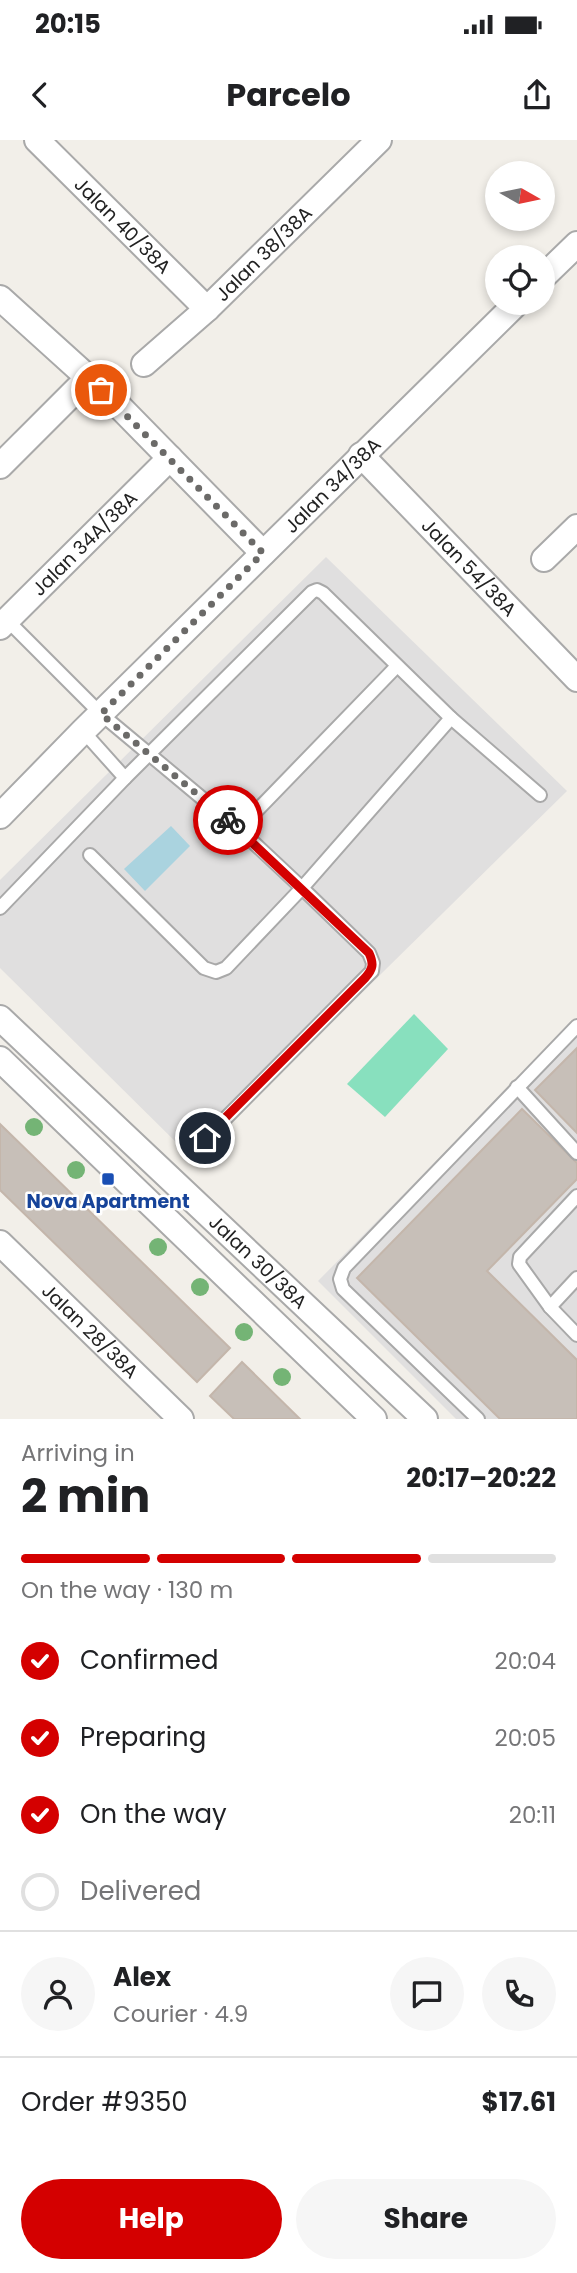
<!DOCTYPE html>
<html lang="en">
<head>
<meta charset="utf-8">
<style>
  :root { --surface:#fff; --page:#f6f6f6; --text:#202124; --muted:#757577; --line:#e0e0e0; --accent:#d40000 }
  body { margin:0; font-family:Poppins,sans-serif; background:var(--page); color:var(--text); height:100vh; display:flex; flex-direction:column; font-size:26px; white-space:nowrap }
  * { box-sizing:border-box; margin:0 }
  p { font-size:23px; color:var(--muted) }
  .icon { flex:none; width:38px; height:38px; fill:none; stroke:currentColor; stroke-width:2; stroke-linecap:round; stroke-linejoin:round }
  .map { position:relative; height:1279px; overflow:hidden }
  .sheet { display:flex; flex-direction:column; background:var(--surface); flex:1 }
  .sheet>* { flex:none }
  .needle { width:46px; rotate:99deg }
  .buttons { position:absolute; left:485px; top:21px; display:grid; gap:14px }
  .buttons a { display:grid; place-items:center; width:70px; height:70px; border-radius:50%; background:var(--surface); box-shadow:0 4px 10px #0003; font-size:35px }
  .pin { position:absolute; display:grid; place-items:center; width:60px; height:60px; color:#fff; margin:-30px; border:4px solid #fff; border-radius:50%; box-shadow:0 2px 7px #0007 }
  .courier { position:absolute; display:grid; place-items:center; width:70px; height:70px; margin:-35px; border:5px solid #d40000; border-radius:50%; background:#fff; color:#222; box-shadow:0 2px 9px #0007 }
  .summary em { font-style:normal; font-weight:700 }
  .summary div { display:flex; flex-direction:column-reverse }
  .summary { display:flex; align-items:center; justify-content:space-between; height:119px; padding:0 21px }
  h1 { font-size:46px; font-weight:700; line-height:52px }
  .bar { display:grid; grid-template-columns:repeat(4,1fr); gap:10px 7px; align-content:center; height:84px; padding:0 21px }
  .bar i { height:9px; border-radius:5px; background:var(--line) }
  .bar .selected { background:var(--accent) }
  .bar p { grid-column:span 4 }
  .line { display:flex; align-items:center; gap:18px; padding:0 21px; border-top:2px solid var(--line) }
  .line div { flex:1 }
  .round { display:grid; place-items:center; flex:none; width:74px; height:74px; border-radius:37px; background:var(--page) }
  ol { padding:0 21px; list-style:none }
  li { display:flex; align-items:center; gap:21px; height:77px }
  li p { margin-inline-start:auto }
  li .icon { padding:7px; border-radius:50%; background:var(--accent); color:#fff; stroke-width:4 }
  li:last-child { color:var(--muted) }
  li i { width:38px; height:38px; border:4px solid var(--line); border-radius:50% }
  .action { display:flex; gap:14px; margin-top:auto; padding:14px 21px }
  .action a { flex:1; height:80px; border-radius:42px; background:var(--accent); color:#fff; font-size:28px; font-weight:700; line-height:80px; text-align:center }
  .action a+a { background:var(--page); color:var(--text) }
  .status { display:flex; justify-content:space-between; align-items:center; height:49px; padding:0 35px; background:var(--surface); direction:ltr }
  .status svg { height:19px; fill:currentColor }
  header { display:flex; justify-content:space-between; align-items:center; height:91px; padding:0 21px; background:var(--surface); font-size:32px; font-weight:700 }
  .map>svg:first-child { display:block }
  .residential { fill:#e0dfdf }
  .pitch { fill:#88e0be }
  .water { fill:#aad3df }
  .building { fill:#c7bfb8; stroke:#c4b6ab; stroke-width:2 }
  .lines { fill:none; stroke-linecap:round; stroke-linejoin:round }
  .lane-casing { stroke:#a9a9a9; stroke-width:16 }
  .street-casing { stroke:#a9a9a9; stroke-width:28 }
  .lane { stroke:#fff; stroke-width:12 }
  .street { stroke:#fff; stroke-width:24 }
  .tree { fill:#74b475 }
  .done { stroke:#6b6a68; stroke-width:7; stroke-dasharray:0 12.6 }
  .route { stroke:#d40000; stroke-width:9 }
  .transit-dot { fill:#1a4fb4; stroke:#fff; stroke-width:2.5 }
  .labels { text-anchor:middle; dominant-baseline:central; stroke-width:5; stroke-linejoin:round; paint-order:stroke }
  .street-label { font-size:19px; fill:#222; stroke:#fff }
  .transit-label { font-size:19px; font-weight:bold; fill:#164399; stroke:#fff }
</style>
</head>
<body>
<div class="status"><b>20:15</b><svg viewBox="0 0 49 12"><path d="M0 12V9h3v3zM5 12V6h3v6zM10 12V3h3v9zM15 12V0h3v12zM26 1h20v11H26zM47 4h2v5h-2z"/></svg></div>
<header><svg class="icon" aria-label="back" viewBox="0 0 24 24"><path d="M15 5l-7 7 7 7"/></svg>Parcelo<svg class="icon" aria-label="share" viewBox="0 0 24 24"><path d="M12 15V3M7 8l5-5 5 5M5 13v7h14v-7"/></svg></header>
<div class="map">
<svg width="577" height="1279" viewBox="0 0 577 1279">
  <rect width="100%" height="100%" fill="#f2efe9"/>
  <g class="residential">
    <path d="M326 417 567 651 193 1019 0 828V740Z"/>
    <path d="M577 878V1279H456L318 1141Z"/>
  </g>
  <path class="pitch" d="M414 874 448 909 385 977 347 944Z"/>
  <path class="water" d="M171 686 190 706 145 751 124 729Z"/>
  <g class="building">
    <path d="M577 908V993L535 950Z"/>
    <path d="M522 969 577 1023V1039L487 1131 577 1220V1279H500L357 1138Z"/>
    <path d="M0 984 230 1208 197 1242 0 1050Z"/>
    <path d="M242 1222 300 1279H234L210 1256Z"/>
  </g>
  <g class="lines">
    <defs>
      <g id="lane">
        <path d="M5 478 101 574 239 689 302 748 226 828 216 832 204 828 90 715"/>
        <path d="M83 591 125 638 312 452 317 450 323 453 451 578 540 655"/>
        <path d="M239 689 397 526"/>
        <path d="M0 768 125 638"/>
        <path d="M517 947 577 1013"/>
        <path d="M206 998 372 831 373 823 369 813 302 748 451 578"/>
        <path d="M577 1056 520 1117 519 1124 550 1167 577 1195"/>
        <path d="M550 1167 577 1138"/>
        <path d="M478 1279 343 1149 340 1139 344 1128 577 886"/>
      </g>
      <g id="street">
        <path id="s1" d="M37 0 207 169"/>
        <path d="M542 138 577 104"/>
        <path d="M0 158 114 261 263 413"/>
        <path id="s2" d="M144 224 207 169 379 0"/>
        <path id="s3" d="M361 315 577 539"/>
        <path d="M0 326 88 238"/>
        <path d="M544 419 577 387"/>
        <path id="s4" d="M0 487 170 318"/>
        <path id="s5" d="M0 676 83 591 517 163"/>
        <path id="s6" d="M0 878 425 1279"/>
        <path d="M0 919 374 1279"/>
        <path id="s7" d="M0 1103 181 1279"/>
      </g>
    </defs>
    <use href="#lane" class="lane-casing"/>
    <use href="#street" class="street-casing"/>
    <use href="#lane" class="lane"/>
    <use href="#street" class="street"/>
  </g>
  <g class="tree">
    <circle cx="34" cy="987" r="9"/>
    <circle cx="76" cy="1030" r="9"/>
    <circle cx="158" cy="1107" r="9"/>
    <circle cx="200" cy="1147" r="9"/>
    <circle cx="244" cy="1192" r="9"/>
    <circle cx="282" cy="1237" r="9"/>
  </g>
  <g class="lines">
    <path class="done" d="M101 250 263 413 101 574 228 680"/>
    <path class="route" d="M205 998 365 838C373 829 374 824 369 813L228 680"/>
  </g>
  <rect class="transit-dot" x="101" y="1032" width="14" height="14" rx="3.5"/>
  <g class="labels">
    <g class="street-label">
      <text stroke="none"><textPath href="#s1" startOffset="121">Jalan 40/38A</textPath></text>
      <text stroke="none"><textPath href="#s2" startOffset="163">Jalan 38/38A</textPath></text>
      <text stroke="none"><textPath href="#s5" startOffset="469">Jalan 34/38A</textPath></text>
      <text stroke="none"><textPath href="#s4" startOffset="119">Jalan 34A/38A</textPath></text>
      <text stroke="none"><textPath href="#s3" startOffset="156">Jalan 54/38A</textPath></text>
      <text stroke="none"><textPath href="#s6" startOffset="355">Jalan 30/38A</textPath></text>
      <text stroke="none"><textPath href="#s7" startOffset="126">Jalan 28/38A</textPath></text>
    </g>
    <g class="transit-label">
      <text x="108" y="1061">Nova Apartment</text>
    </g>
  </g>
</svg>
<div class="buttons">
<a><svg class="needle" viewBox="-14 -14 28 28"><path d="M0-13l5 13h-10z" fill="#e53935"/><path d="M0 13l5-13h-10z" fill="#757577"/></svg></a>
<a><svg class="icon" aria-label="locate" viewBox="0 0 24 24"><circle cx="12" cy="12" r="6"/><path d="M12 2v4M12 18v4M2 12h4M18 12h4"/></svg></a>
</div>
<div class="pin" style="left:101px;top:250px;background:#ea580c"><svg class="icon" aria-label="bag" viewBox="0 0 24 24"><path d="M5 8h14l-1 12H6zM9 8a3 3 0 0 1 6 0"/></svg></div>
<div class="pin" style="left:205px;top:998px;background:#1f2937"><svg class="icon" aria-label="home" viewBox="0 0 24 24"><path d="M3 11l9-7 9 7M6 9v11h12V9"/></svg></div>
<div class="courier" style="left:228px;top:680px"><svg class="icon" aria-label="bike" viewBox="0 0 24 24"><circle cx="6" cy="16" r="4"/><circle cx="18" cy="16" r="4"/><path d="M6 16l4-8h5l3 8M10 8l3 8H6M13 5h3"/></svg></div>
</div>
<section class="sheet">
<div class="summary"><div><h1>2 min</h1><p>Arriving in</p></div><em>20:17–20:22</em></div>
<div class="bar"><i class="selected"></i><i class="selected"></i><i class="selected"></i><i></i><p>On the way · 130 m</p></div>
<ol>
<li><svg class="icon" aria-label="check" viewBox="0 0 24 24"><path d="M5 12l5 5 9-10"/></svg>Confirmed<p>20:04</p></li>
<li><svg class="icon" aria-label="check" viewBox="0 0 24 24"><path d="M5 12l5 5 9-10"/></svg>Preparing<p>20:05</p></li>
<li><svg class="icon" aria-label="check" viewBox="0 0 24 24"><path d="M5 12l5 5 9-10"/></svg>On the way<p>20:11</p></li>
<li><i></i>Delivered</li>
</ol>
<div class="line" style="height:126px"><a class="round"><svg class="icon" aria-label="person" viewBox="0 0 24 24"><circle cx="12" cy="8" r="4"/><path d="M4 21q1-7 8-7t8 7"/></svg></a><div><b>Alex</b><p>Courier · 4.9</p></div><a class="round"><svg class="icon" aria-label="chat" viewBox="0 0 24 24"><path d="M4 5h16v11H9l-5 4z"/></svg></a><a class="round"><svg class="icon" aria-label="phone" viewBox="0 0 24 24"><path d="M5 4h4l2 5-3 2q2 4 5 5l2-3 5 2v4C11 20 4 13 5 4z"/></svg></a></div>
<div class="line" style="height:91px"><div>Order #9350</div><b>$17.61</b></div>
<div class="action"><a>Help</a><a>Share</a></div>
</section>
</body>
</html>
